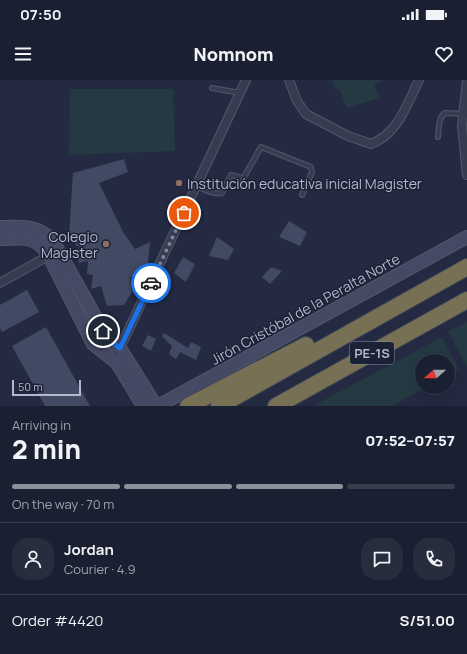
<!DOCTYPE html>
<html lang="en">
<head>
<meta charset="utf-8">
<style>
  :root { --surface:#1a2031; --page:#272d3d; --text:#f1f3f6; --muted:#9fa3ab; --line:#383e4d; --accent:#8c9099 }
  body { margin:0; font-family:Manrope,sans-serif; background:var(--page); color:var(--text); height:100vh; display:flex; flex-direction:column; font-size:15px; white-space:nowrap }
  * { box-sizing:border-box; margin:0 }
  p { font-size:13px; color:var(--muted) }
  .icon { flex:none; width:22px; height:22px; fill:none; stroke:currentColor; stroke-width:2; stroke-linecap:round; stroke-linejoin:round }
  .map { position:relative; height:326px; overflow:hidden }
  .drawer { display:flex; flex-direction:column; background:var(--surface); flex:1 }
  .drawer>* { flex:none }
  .needle { width:26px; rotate:249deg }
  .controls { position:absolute; left:415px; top:274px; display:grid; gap:8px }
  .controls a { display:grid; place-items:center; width:40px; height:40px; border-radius:50%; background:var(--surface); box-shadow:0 4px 16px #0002,0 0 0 1px var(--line); font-size:20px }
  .scale { position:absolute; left:12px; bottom:10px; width:69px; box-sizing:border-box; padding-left:4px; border:2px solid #b4b8cb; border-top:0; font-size:11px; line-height:14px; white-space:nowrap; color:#b4b8cb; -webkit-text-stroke:3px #1c2236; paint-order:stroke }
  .pin { position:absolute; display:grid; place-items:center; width:34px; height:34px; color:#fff; margin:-17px; border:2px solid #fff; border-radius:50%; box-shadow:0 1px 4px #0007 }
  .courier { position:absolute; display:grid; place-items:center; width:40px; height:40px; margin:-20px; border:3px solid #1a73e8; border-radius:50%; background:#fff; color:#222; box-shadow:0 1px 5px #0007 }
  .head em { font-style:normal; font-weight:800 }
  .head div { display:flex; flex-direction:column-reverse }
  .head { display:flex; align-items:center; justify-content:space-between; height:68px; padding:0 12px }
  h1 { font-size:26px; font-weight:800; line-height:30px }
  .bar { display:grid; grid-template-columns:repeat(4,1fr); gap:6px 4px; align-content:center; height:48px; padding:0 12px }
  .bar i { height:5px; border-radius:3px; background:var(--line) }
  .bar .active { background:var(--accent) }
  .bar p { grid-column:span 4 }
  .line { display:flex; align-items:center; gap:10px; padding:0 12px; border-top:1px solid var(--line) }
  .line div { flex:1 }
  .round { display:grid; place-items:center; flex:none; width:42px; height:42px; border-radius:16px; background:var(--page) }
  .status { display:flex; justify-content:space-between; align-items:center; height:28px; padding:0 20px; background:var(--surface); direction:ltr }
  .status svg { height:11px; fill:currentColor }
  header { display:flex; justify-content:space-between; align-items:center; height:52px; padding:0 12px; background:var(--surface); font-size:18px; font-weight:800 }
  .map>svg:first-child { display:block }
  .green { fill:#253942 }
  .building { fill:#424963 }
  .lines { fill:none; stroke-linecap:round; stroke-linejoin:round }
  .lane-casing { stroke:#52586b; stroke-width:6 }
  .street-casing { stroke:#52586b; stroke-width:10 }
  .secondary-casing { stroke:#52586b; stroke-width:14 }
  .highway-casing { stroke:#3f4558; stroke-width:18 }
  .lane { stroke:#373d50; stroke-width:4 }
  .street { stroke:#373d50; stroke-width:8 }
  .secondary { stroke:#454a64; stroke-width:12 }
  .highway { stroke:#777054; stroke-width:16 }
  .done { stroke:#81869b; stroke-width:4; stroke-dasharray:0 7.2 }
  .route { stroke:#1a73e8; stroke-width:5 }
  .education-dot { fill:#8d6e63; stroke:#1c2236; stroke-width:1.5 }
  .labels { text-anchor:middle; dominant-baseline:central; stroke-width:3; stroke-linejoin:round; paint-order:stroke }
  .shield { fill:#1c2236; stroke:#868b9e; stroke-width:1 }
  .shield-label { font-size:13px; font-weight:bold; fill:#b4b8cb }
  .poi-label { font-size:14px; fill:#b4b8cb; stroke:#1c2236; text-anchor:start }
  .street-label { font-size:14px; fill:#b4b8cb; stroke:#1c2236 }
</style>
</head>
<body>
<div class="status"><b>07:50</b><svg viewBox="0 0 49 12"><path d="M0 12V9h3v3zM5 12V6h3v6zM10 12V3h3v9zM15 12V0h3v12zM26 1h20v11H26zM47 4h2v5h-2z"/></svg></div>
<header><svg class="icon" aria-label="menu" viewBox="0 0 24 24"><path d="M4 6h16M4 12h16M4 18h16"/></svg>Nomnom<svg class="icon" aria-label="heart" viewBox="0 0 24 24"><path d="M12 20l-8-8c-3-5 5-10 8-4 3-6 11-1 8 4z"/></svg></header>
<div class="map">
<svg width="467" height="326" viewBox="0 0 467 326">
  <rect width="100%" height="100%" fill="#232a41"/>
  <g class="green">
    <path d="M332 0H385L374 4 379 18 347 28 339 9H335Z"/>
    <path d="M70 9H173L175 71 69 75Z"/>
    <path d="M467 242V287L448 251Z"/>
    <path d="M442 257 459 289 448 295V281H422V307H427L392 326H313Z"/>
  </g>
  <g class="building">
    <path d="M124 79 128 92 99 103 123 152 135 169 150 162 147 192 130 197 132 212 124 225 107 226 101 206 91 209 93 195 87 194 88 181 78 183 82 168 75 165 77 153 69 155 73 93Z"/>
    <path d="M289 141 307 152 300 166 279 157Z"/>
    <path d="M217 157 234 169 228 180 209 176Z"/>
    <path d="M183 177 195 184 186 202 174 193Z"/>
    <path d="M271 187 282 191 270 204 262 197Z"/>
    <path d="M27 210 39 232 2 252 0 248V225Z"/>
    <path d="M46 247 90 326H45L12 266Z"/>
    <path d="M164 253 188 268 191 262 201 267 196 280 180 272 176 279 169 274 172 266 162 256Z"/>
    <path d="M148 255 156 259 151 271 142 266Z"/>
  </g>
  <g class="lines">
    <defs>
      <g id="lane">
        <path d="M212 8 240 13"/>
        <path d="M438 57C439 48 438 38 445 33L463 34"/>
        <path d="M196 106C204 109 213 115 222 113L231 95 242 98 244 97 261 67 311 87 312 92 302 115"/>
      </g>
      <g id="street">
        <path d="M289 0 297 21 306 34 348 56 371 64C398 54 407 24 419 0"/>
        <path d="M467 0 462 46 467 95"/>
        <path d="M0 203 52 174"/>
        <path d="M113 278 120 268 246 0"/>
      </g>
      <g id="secondary">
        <path d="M0 147C22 147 37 144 53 161L108 259 120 268 156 326"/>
        <path d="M0 159C24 159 34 154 49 176L93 264 117 283 143 326"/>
        <path d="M158 326 467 157"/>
      </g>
      <g id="highway">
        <path d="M188 326 306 265"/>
        <path d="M219 326 467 187"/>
        <path d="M276 326 467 220"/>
      </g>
    </defs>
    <use href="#lane" class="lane-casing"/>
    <use href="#street" class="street-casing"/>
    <use href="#secondary" class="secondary-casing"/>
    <use href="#highway" class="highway-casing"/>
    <use href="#lane" class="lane"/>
    <use href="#street" class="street"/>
    <use href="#secondary" class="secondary"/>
    <use href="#highway" class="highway"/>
  </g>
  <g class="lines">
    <path class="done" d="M151 203 184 133"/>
    <path class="route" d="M103 251 108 259 120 268 151 203"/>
  </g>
  <g class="education-dot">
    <circle cx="179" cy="103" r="4"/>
    <circle cx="106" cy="164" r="4"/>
  </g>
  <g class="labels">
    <rect class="shield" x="350" y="262" width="44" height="22" rx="3"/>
    <g class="shield-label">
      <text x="372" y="273">PE-1S</text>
    </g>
    <g class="poi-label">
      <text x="187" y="103">Institución educativa inicial Magister</text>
      <text x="98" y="156" text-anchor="end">Colegio<tspan x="98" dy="16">Magister</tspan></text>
    </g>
    <g class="street-label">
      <text transform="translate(305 229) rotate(-29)">Jirón Cristóbal de la Peralta Norte</text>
    </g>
  </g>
</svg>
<div class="controls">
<a><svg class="needle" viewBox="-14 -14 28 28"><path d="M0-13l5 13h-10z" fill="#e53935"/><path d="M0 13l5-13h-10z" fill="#9fa3ab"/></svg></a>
</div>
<div class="scale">50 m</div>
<div class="pin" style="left:184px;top:133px;background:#ea580c"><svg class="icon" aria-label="bag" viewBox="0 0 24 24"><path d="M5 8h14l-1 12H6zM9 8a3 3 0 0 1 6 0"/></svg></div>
<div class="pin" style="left:103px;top:251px;background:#1f2937"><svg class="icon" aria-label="home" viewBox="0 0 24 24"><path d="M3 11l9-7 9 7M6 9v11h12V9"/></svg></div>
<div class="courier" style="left:151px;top:203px"><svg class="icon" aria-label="car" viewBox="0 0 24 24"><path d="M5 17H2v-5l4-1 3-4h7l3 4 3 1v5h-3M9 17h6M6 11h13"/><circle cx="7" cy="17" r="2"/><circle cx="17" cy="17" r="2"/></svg></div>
</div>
<section class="drawer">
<div class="head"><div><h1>2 min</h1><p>Arriving in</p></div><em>07:52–07:57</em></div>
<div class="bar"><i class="active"></i><i class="active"></i><i class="active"></i><i></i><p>On the way · 70 m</p></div>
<div class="line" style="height:72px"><a class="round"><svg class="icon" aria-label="person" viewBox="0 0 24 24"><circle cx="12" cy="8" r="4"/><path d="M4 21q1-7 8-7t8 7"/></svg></a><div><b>Jordan</b><p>Courier · 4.9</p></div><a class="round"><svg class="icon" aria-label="chat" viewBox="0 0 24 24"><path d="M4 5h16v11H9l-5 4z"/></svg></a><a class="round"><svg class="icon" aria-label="phone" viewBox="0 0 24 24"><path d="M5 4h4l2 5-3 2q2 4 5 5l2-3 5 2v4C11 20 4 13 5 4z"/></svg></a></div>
<div class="line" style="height:52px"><div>Order #4420</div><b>S/51.00</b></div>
</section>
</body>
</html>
